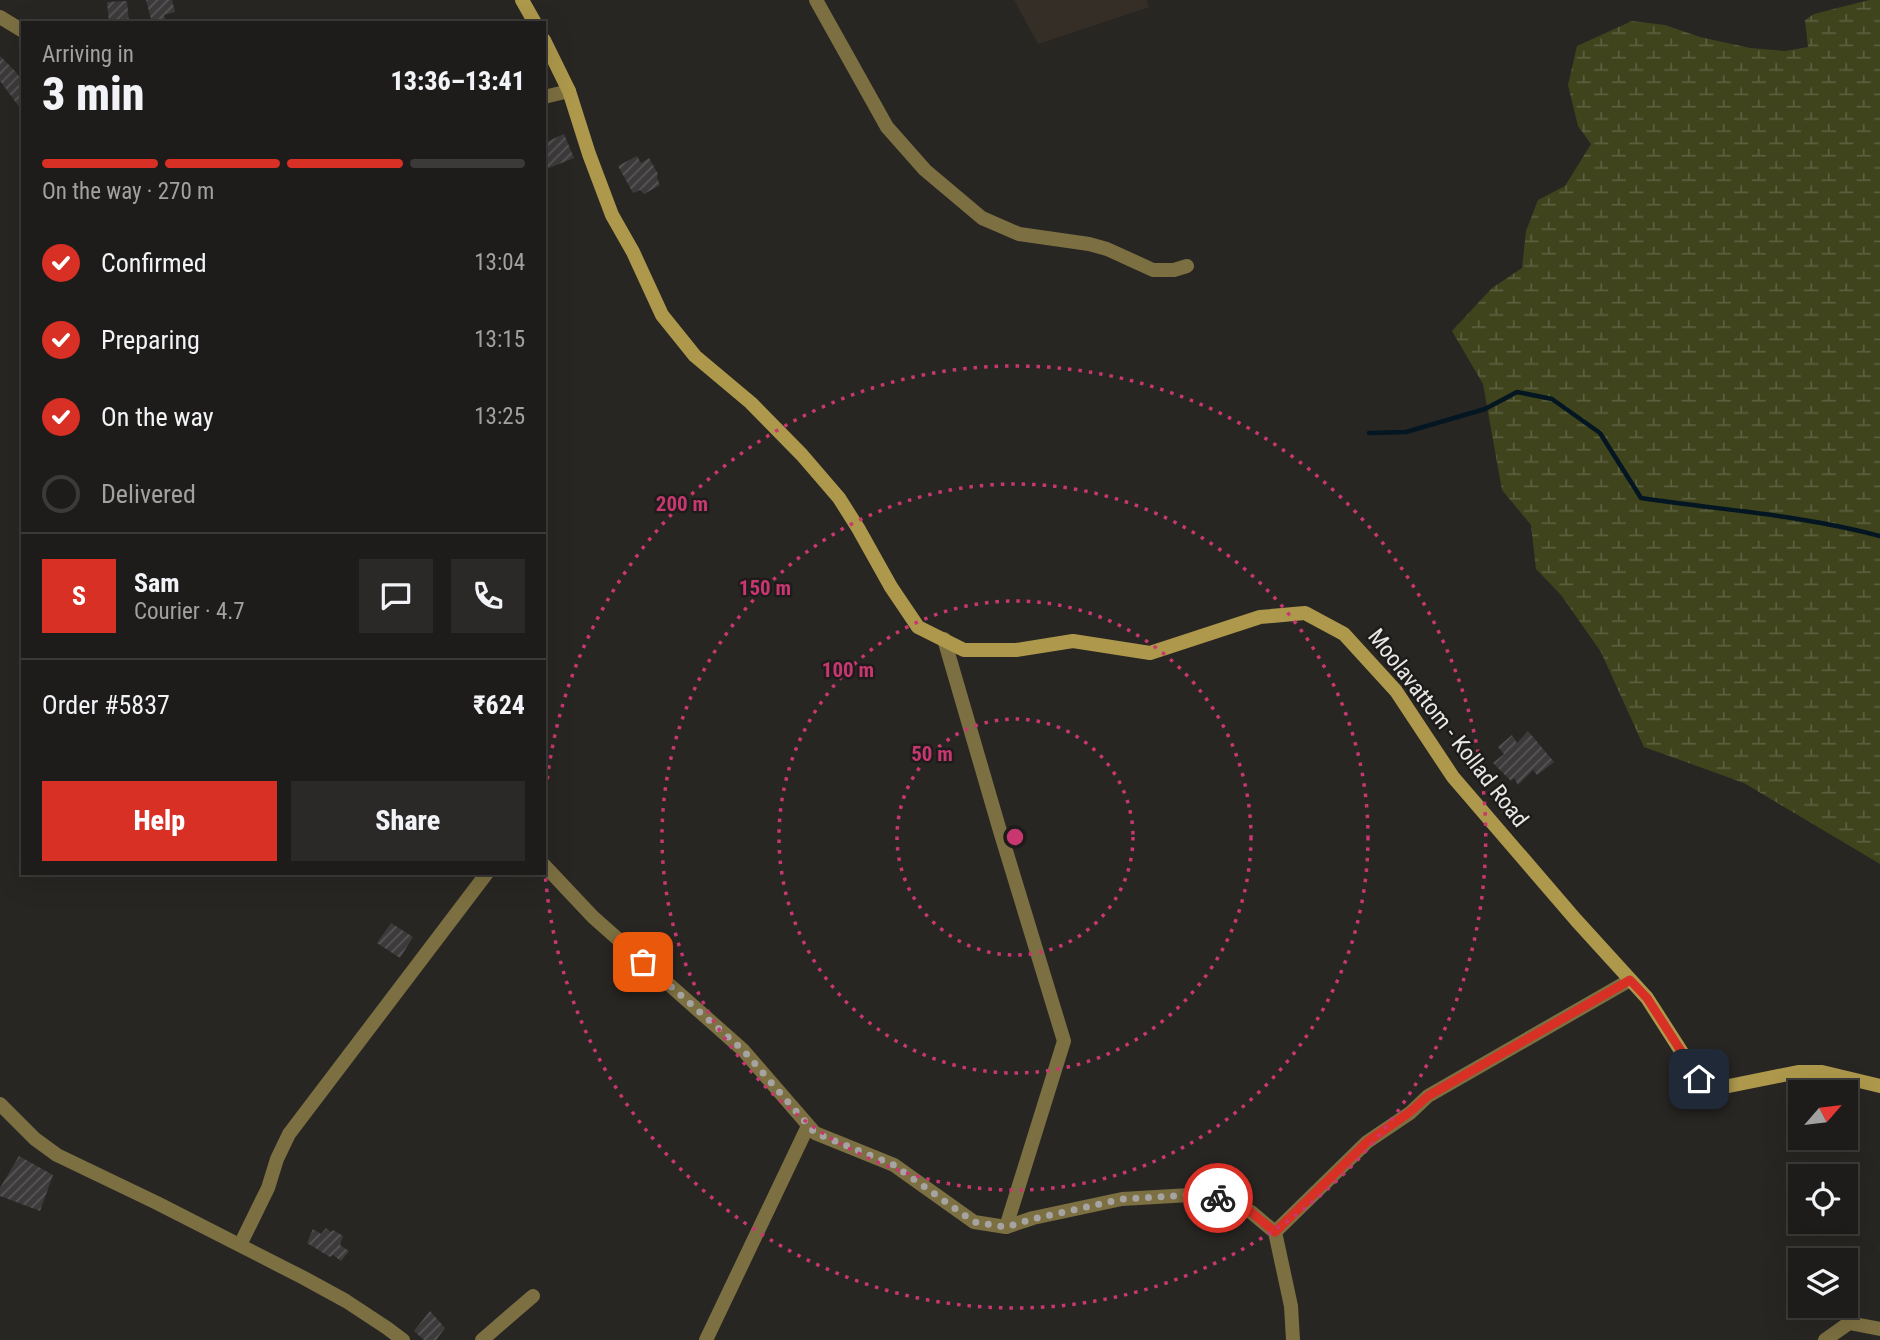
<!DOCTYPE html>
<html lang="en">
<head>
<meta charset="utf-8">
<style>
  :root { --surface:#1e1c1a; --page:#2b2927; --text:#f1f3f6; --muted:#a1a1a2; --line:#3c3a39; --accent:#d93025 }
  body { margin:0; font-family:"Roboto Condensed",sans-serif; background:var(--page); color:var(--text); height:100vh; display:flex; flex-direction:column; font-size:26px; white-space:nowrap }
  * { box-sizing:border-box; margin:0 }
  p { font-size:23px; color:var(--muted) }
  .icon { flex:none; width:38px; height:38px; fill:none; stroke:currentColor; stroke-width:2; stroke-linecap:round; stroke-linejoin:round }
  .map { position:relative; flex:1; overflow:hidden }
  .details { position:absolute; left:21px; top:21px; width:525px; height:854px; display:flex; flex-direction:column; background:var(--surface); border-radius:0px; box-shadow:0 7px 28px #0002,0 0 0 2px var(--line) }
  .details>* { flex:none }
  .needle { width:46px; rotate:62deg }
  .tools { position:absolute; left:1788px; top:1080px; display:grid; gap:14px }
  .tools a { display:grid; place-items:center; width:70px; height:70px; border-radius:0px; background:var(--surface); box-shadow:0 7px 28px #0002,0 0 0 2px var(--line); font-size:35px }
  .pin { position:absolute; display:grid; place-items:center; width:60px; height:60px; color:#fff; margin:-30px; border-radius:14px; box-shadow:0 4px 10px #0006 }
  .courier { position:absolute; display:grid; place-items:center; width:70px; height:70px; margin:-35px; border:5px solid #d93025; border-radius:50%; background:#fff; color:#222; box-shadow:0 2px 9px #0007 }
  .head em { font-style:normal; font-weight:800 }
  .head div { display:flex; flex-direction:column-reverse }
  .head { display:flex; align-items:center; justify-content:space-between; height:119px; padding:0 21px }
  h1 { font-size:46px; font-weight:800; line-height:52px }
  .bar { display:grid; grid-template-columns:repeat(4,1fr); gap:10px 7px; align-content:center; height:84px; padding:0 21px }
  .bar i { height:9px; border-radius:5px; background:var(--line) }
  .bar .on { background:var(--accent) }
  .bar p { grid-column:span 4 }
  .line { display:flex; align-items:center; gap:18px; padding:0 21px; border-top:2px solid var(--line) }
  .line div { flex:1 }
  .round { display:grid; place-items:center; flex:none; width:74px; height:74px; border-radius:0px; background:var(--page) }
  ol { padding:0 21px; list-style:none }
  li { display:flex; align-items:center; gap:21px; height:77px }
  li p { margin-inline-start:auto }
  li .icon { padding:7px; border-radius:50%; background:var(--accent); color:#fff; stroke-width:4 }
  li:last-child { color:var(--muted) }
  li i { width:38px; height:38px; border:4px solid var(--line); border-radius:50% }
  .cta { display:flex; gap:14px; margin-top:auto; padding:14px 21px }
  .cta a { flex:1; height:80px; border-radius:0px; background:var(--accent); color:#fff; font-size:28px; font-weight:800; line-height:80px; text-align:center }
  .cta a+a { background:var(--page); color:var(--text) }
  .map>svg:first-child { display:block }
  .built { fill:#342e27 }
  .wetland { fill:url(#wetland-marsh) }
  .lines { fill:none; stroke-linecap:round; stroke-linejoin:round }
  .stream { stroke:#031622; stroke-width:4.5 }
  .building { fill:url(#building-hatch) }
  .street { stroke:#7c6f41; stroke-width:14 }
  .secondary { stroke:#ad984b; stroke-width:14 }
  .done { stroke:#a5a4a2; stroke-width:7; stroke-dasharray:0 12.6 }
  .route { stroke:#d93025; stroke-width:9 }
  .ring { fill:none; stroke:#c83770; stroke-width:3.5; stroke-dasharray:3.5 7 }
  .labels { text-anchor:middle; dominant-baseline:central; stroke-width:5; stroke-linejoin:round; paint-order:stroke }
  .street-label { font-size:23px; fill:#e9e8e6; stroke:#1e1c1a }
  .centre { fill:#c83770; stroke:#1e1c1a; stroke-width:3.5 }
  .ring-label { font-size:21px; text-anchor:middle; font-weight:bold; fill:#c83770; stroke:#1e1c1a; stroke-width:5; stroke-linejoin:round; paint-order:stroke }
</style>
</head>
<body>
<div class="map">
<svg width="1880" height="1340" viewBox="0 0 1880 1340">
  <defs>
    <pattern id="wetland-marsh" width="20" height="14" patternUnits="userSpaceOnUse" patternTransform="scale(1.75)"><rect width="20" height="14" fill="#3f441d"/><path d="M1 5h8M5 5V1M11 12h8M15 12V8" fill="none" stroke="#5b5f3e"/></pattern>
    <pattern id="building-hatch" width="6" height="6" patternUnits="userSpaceOnUse" patternTransform="scale(1.75)"><rect width="6" height="6" fill="#3d3a3c"/><path d="M-1 1l2-2M0 6l6-6M5 7l2-2" fill="none" stroke="#595658"/></pattern>
  </defs>
  <rect width="100%" height="100%" fill="#282623"/>
  <path class="built" d="M1014 0H1146L1149 7 1038 44Z"/>
  <path class="wetland" d="M1869 0H1880V864L1744 783 1644 747 1601 652 1561 595 1536 569 1531 525 1502 490 1483 384 1452 331 1492 288 1522 268 1526 231 1538 200 1565 186 1591 144 1578 126 1568 85 1577 46 1632 21 1665 25 1700 37 1750 48 1785 51 1808 47 1805 20 1814 14Z"/>
  <g class="lines">
    <path class="stream" d="M1369 433 1406 432 1485 409 1517 392 1552 399 1600 433 1641 498C1721 510 1802 515 1880 536"/>
  </g>
  <g class="building">
    <path d="M146 0H172L175 12 164 15 166 23H152Z"/>
    <path d="M127 1 129 23H109L107 2Z"/>
    <path d="M0 56 15 71 23 82V112L0 81Z"/>
    <path d="M564 134 574 158 544 170V143Z"/>
    <path d="M637 156 641 163 649 158 658 174 657 178 660 185 644 194 640 190 633 193 618 166Z"/>
    <path d="M1528 731 1554 762 1537 775 1533 770 1518 785 1514 778 1511 781 1493 763 1504 754 1498 747 1512 735 1517 743Z"/>
    <path d="M391 923 413 937 400 958 377 943Z"/>
    <path d="M19 1156 53 1175 40 1211 0 1196V1188Z"/>
    <path d="M326 1228 331 1232 333 1230 343 1236 340 1245 349 1251 341 1261 333 1255 330 1257 307 1243 313 1229 321 1234Z"/>
    <path d="M430 1311 445 1328 436 1340H424L414 1331Z"/>
  </g>
  <g class="lines">
    <g class="street">
      <path d="M816 0 887 127 925 170 982 218 1019 234 1089 244 1107 249 1153 270H1174L1187 266"/>
      <path d="M0 17 23 31"/>
      <path d="M544 97 569 91"/>
      <path d="M944 639 1000 831 1064 1041 1006 1227"/>
      <path d="M544 865 593 917 743 1050 815 1133 894 1165 974 1222 1006 1227 1033 1218 1122 1199 1207 1194 1251 1212 1275 1232 1291 1306 1293 1340"/>
      <path d="M0 1104 35 1139 57 1155 157 1203 304 1278 346 1301 387 1328 403 1340"/>
      <path d="M1275 1232 1367 1142 1410 1113 1428 1096 1630 980"/>
      <path d="M240 1245 268 1188 277 1159 289 1134 487 873"/>
      <path d="M482 1340 533 1296"/>
      <path d="M706 1340 808 1126"/>
      <path d="M1825 1340 1849 1323 1880 1329"/>
    </g>
    <g class="secondary">
      <path d="M522 0 535 23"/>
      <path d="M544 40 569 91 589 154 612 215 633 252 662 315 695 356 751 403 802 455 839 498 858 528 891 587 918 627 964 650H1016L1073 641 1150 653 1260 617 1305 613 1344 634 1396 691 1453 777 1576 920 1647 998 1699 1079 1714 1089 1798 1072H1822L1880 1086"/>
    </g>
  </g>
  <g class="lines">
    <path class="done" d="M643 962 743 1050 815 1133 894 1165 974 1222 1006 1227 1033 1219 1122 1199 1207 1194 1218 1198"/>
    <path class="route" d="M1218 1198 1251 1212 1275 1232 1367 1142 1410 1112 1428 1096 1630 980 1647 998 1699 1079"/>
  </g>
  <g class="ring">
    <circle cx="1015" cy="837" r="118"/>
    <circle cx="1015" cy="837" r="236"/>
    <circle cx="1015" cy="837" r="353"/>
    <path d="M544 821A471 471 0 1 1 544 853"/>
  </g>
  <g class="labels">
    <g class="street-label">
      <text transform="translate(1448 728) rotate(52)">Moolavattom - Kollad Road</text>
    </g>
  </g>
  <circle cx="1015" cy="837" r="10" class="centre"/>
  <g class="ring-label">
    <text x="682" y="511">200 m</text>
    <text x="765" y="595">150 m</text>
    <text x="848" y="677">100 m</text>
    <text x="932" y="761">50 m</text>
  </g>
</svg>
<div class="tools">
<a><svg class="needle" viewBox="-14 -14 28 28"><path d="M0-13l5 13h-10z" fill="#e53935"/><path d="M0 13l5-13h-10z" fill="#a1a1a2"/></svg></a>
<a><svg class="icon" aria-label="locate" viewBox="0 0 24 24"><circle cx="12" cy="12" r="6"/><path d="M12 2v4M12 18v4M2 12h4M18 12h4"/></svg></a>
<a><svg class="icon" aria-label="layers" viewBox="0 0 24 24"><path d="M12 4l9 5-9 5-9-5zM3 14l9 5 9-5"/></svg></a>
</div>
<div class="pin" style="left:643px;top:962px;background:#ea580c"><svg class="icon" aria-label="bag" viewBox="0 0 24 24"><path d="M5 8h14l-1 12H6zM9 8a3 3 0 0 1 6 0"/></svg></div>
<div class="pin" style="left:1699px;top:1079px;background:#1f2937"><svg class="icon" aria-label="home" viewBox="0 0 24 24"><path d="M3 11l9-7 9 7M6 9v11h12V9"/></svg></div>
<div class="courier" style="left:1218px;top:1198px"><svg class="icon" aria-label="bike" viewBox="0 0 24 24"><circle cx="6" cy="16" r="4"/><circle cx="18" cy="16" r="4"/><path d="M6 16l4-8h5l3 8M10 8l3 8H6M13 5h3"/></svg></div>
<section class="details">
<div class="head"><div><h1>3 min</h1><p>Arriving in</p></div><em>13:36–13:41</em></div>
<div class="bar"><i class="on"></i><i class="on"></i><i class="on"></i><i></i><p>On the way · 270 m</p></div>
<ol>
<li><svg class="icon" aria-label="check" viewBox="0 0 24 24"><path d="M5 12l5 5 9-10"/></svg>Confirmed<p>13:04</p></li>
<li><svg class="icon" aria-label="check" viewBox="0 0 24 24"><path d="M5 12l5 5 9-10"/></svg>Preparing<p>13:15</p></li>
<li><svg class="icon" aria-label="check" viewBox="0 0 24 24"><path d="M5 12l5 5 9-10"/></svg>On the way<p>13:25</p></li>
<li><i></i>Delivered</li>
</ol>
<div class="line" style="height:126px"><b class="round" style="background:var(--accent);color:#fff">S</b><div><b>Sam</b><p>Courier · 4.7</p></div><a class="round"><svg class="icon" aria-label="chat" viewBox="0 0 24 24"><path d="M4 5h16v11H9l-5 4z"/></svg></a><a class="round"><svg class="icon" aria-label="phone" viewBox="0 0 24 24"><path d="M5 4h4l2 5-3 2q2 4 5 5l2-3 5 2v4C11 20 4 13 5 4z"/></svg></a></div>
<div class="line" style="height:91px"><div>Order #5837</div><b>₹624</b></div>
<div class="cta"><a>Help</a><a>Share</a></div>
</section>
</div>
</body>
</html>
